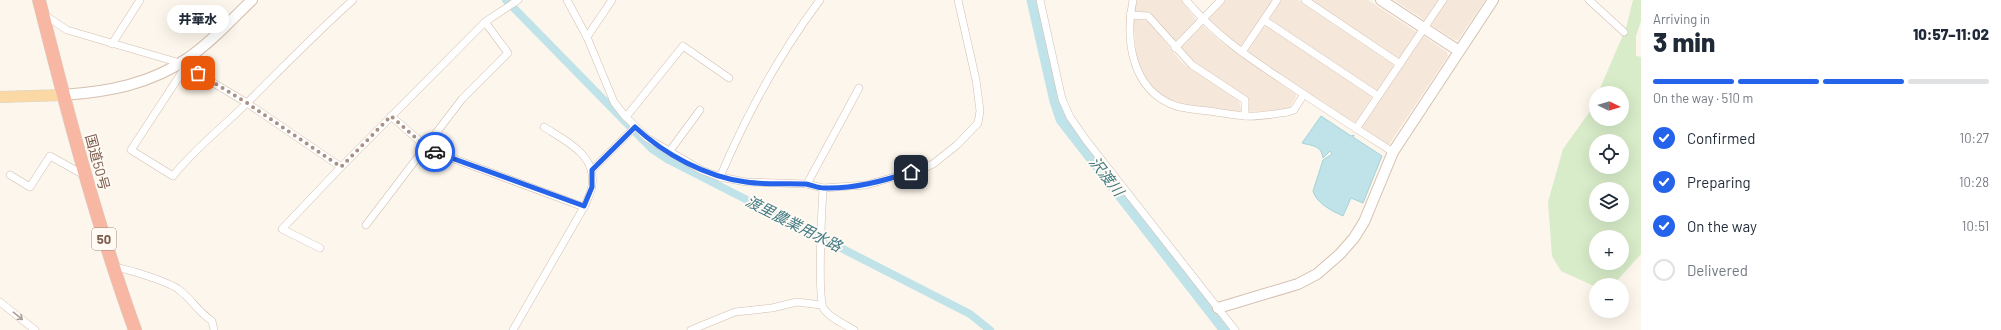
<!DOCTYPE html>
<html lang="en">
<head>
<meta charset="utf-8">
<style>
  :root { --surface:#fff; --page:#f2f2f3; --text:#1f2937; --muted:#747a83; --line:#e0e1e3; --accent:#2563eb }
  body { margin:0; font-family:Barlow,"Noto Sans JP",sans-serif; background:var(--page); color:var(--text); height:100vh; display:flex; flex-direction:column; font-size:15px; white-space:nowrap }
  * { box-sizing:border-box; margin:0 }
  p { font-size:13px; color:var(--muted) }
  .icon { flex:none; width:22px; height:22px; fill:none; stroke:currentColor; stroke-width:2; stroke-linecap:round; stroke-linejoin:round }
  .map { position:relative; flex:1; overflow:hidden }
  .panel { display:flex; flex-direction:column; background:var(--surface); width:360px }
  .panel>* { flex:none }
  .needle { width:26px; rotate:95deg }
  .buttons { position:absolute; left:1589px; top:86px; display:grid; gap:8px }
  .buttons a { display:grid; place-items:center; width:40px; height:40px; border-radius:50%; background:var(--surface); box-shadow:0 4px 16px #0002; font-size:20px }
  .pin { position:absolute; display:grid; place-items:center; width:34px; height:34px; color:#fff; margin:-17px; border-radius:8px; box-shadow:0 2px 6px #0006 }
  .courier { position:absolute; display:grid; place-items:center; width:40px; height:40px; margin:-20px; border:3px solid #2563eb; border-radius:50%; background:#fff; color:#222; box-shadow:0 1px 5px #0007 }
  .bubble { position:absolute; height:28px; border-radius:14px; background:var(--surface); box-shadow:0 4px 16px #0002; font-size:13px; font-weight:800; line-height:28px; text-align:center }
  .overview em { font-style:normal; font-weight:800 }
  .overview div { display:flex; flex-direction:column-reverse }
  .overview { display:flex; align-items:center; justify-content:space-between; height:68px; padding:0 12px }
  h1 { font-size:26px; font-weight:800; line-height:30px }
  .bar { display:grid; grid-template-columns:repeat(4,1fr); gap:6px 4px; align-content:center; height:48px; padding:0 12px }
  .bar i { height:5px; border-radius:3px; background:var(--line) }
  .bar .current { background:var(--accent) }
  .bar p { grid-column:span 4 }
  ol { padding:0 12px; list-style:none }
  li { display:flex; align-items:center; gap:12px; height:44px }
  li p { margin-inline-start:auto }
  li .icon { padding:4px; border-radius:50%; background:var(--accent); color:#fff; stroke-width:4 }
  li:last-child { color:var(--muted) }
  li i { width:22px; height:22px; border:2px solid var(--line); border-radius:50% }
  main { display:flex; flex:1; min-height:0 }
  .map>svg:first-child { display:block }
  .residential { fill:#f5e8da }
  .green { fill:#d8ecc9; fill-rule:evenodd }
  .water { fill:#bfe3e8; stroke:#a5d3da }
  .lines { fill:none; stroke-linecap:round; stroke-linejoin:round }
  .canal { stroke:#bfe3e8; stroke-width:8 }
  .river { stroke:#bfe3e8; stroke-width:13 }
  .street-casing { stroke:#d1beb0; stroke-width:8 }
  .secondary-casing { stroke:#d6c0b0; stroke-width:12 }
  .primary-casing { stroke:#dad1cd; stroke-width:12 }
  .highway-casing { stroke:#dad1cd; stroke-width:14 }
  .street { stroke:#fff; stroke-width:7 }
  .secondary { stroke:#fff; stroke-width:10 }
  .primary { stroke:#fbd9a5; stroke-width:11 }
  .highway { stroke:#f7b7a3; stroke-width:13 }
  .oneway { stroke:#af9d94 }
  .done { stroke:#a89285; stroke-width:4; stroke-dasharray:0 7.2 }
  .route { stroke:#2563eb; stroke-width:5 }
  .labels { text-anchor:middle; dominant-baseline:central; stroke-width:4; stroke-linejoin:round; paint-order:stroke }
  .shield { fill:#fffaf3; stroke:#a28b7f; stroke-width:1 }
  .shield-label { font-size:13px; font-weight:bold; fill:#7a5c4d }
  .street-label { font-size:14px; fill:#7a5c4d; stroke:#fffaf3 }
  .water-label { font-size:15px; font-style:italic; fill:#437c86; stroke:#fffaf3 }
</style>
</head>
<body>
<main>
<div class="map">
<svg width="1641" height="330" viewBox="0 0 1641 330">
  <rect width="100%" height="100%" fill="#fdf6ec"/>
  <g class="residential">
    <path d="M1136 0H1181L1197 21 1176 44 1151 13 1136 11 1134 9Z"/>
    <path d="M1226 0H1273L1243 46 1238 47 1209 21V18Z"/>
    <path d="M1281 0H1298L1393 64V68L1378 90 1374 91 1270 21V17Z"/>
    <path d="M1310 0H1368L1418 33 1401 58 1398 59Z"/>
    <path d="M1394 0H1440L1426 21Z"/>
    <path d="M1446 0H1485L1458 40H1455L1430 24Z"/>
    <path d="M1136 19 1148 21 1182 63 1239 101 1241 110 1239 112 1189 105 1171 100 1156 91 1144 77 1137 61 1133 21Z"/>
    <path d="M1201 24 1220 41 1296 94V97L1290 107 1287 109 1250 112 1248 110 1247 98 1191 60 1179 48Z"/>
    <path d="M1267 26 1371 96V99L1356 122H1353L1249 54 1248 50 1263 27Z"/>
    <path d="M1422 35 1447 52 1448 56 1388 146 1362 129V126Z"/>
  </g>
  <path class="green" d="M1633 0H1641V21L1636 36V56L1641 57V254L1613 285H1596V287L1561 271 1552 256 1548 202 1563 149 1591 110 1596 98V119H1622V93H1598L1626 28ZM1596 141H1622V167H1596ZM1596 189H1622V215H1596ZM1596 237H1622V263H1596Z"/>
  <path class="water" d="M1321 116 1351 136 1354 135 1353 137 1382 156 1363 203 1351 198 1343 216C1332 211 1316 203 1313 191L1323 160 1332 154 1330 151 1323 158C1321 145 1312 146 1302 143Z"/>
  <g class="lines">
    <path class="canal" d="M506 0 652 149 667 159 970 314 990 330"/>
    <path class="river" d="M1033 0 1056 101 1062 119 1226 330"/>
    <defs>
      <g id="street">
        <path d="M567 0 587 37 614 102 624 115 647 138 701 170 720 177 746 182 807 184 823 188 866 185 922 169 933 164 957 145 978 123 980 111 976 80 958 0"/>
        <path d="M1040 0 1062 99 1070 117 1086 140 1235 330"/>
        <path d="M1133 0C1125 39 1131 88 1173 105 1184 109 1197 110 1209 111 1221 113 1233 115 1245 116 1259 117 1274 114 1288 112L1294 110 1304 94"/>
        <path d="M1186 0C1214 34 1245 55 1281 79 1318 104 1355 128 1393 152"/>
        <path d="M1305 0 1400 64"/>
        <path d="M1589 0 1624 32"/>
        <path d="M43 14 67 30 180 63 247 103 341 167"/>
        <path d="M1130 15 1148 16 1192 65 1245 100V116"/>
        <path d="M1264 20 1378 96"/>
        <path d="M587 37 612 0"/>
        <path d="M112 44 140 0"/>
        <path d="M1175 48 1221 0"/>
        <path d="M1242 52 1277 0"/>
        <path d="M186 66 131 150 173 176C195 148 222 128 247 103 282 68 316 33 353 0"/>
        <path d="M391 116 430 150 584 207"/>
        <path d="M626 117 683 46 729 78"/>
        <path d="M1356 129 1443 0"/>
        <path d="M669 152 700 110"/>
        <path d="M592 170 635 127"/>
        <path d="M10 175 30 187 50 156 84 175"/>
        <path d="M720 177C746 116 780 53 820 0"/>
        <path d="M807 184 859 88"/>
        <path d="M823 188C822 206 817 299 824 309 830 318 844 324 854 330"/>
        <path d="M366 225 462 99 508 53 485 22"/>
        <path d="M320 248 282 229 341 167 485 22 518 0"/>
        <path d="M113 267C125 268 169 282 178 289 191 298 198 312 212 321L214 330"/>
        <path d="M0 302 35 330"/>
        <path d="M513 330 584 207C587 200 591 193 592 186 597 155 566 141 544 127"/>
        <path d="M691 330 735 312 772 308 797 302 821 305"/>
      </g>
      <g id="secondary">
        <path d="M1381 0 1459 51"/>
        <path d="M63 95C108 92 151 84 188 58 212 42 232 19 252 0"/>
        <path d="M1218 308 1298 284 1317 274 1340 254 1354 238 1364 222 1393 152 1493 0"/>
      </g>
      <path id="primary" d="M0 97 63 95"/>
      <path id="highway" d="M39 0C67 111 96 222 135 330"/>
    </defs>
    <use href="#street" class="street-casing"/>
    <use href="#secondary" class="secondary-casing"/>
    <use href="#primary" class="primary-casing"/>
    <use href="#highway" class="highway-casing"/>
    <use href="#street" class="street"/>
    <use href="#secondary" class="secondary"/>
    <use href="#primary" class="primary"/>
    <use href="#highway" class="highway"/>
  </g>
  <defs><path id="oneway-shaft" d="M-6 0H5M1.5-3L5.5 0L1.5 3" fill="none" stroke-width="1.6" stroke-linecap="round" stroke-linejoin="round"/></defs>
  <use class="oneway" href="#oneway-shaft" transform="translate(18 316) rotate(39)"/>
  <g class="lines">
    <path class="done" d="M198 73 247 103 341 167 391 116 425 146 435 152"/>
    <path class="route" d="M435 152 584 206 592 187V170L635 127C664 154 706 177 746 182 766 185 786 183 806 184 812 185 818 188 824 188 854 189 883 181 911 172"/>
  </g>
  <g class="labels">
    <rect class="shield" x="92" y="228" width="24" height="22" rx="3"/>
    <g class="shield-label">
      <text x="104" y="239">50</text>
    </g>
    <g class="street-label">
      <text transform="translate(98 162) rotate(75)">国道50号</text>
    </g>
    <g class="water-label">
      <text transform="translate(1107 176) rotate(52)">沢渡川</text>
      <text transform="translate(794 223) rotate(27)">渡里農業用水路</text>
    </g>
  </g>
</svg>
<div class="buttons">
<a><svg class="needle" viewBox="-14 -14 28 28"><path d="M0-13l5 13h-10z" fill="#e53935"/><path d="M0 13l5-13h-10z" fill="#747a83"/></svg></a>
<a><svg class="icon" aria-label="locate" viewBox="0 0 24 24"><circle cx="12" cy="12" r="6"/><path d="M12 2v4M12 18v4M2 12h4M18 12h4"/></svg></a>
<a><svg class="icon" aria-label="layers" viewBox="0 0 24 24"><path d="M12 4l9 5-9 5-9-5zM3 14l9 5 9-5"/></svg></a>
<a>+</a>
<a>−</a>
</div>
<div class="pin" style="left:198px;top:73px;background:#ea580c"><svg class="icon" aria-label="bag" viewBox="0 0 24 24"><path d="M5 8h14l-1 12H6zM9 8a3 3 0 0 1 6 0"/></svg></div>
<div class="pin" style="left:911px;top:172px;background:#1f2937"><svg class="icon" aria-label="home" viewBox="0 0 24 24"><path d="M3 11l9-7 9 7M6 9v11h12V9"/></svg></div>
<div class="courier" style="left:435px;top:152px"><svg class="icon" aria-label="car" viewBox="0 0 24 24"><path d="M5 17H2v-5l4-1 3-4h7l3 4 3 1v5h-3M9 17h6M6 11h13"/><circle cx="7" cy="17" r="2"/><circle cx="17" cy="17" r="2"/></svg></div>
<div class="bubble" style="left:167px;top:5px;width:62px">井華水</div>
</div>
<section class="panel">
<div class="overview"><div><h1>3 min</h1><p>Arriving in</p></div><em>10:57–11:02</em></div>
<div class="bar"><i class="current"></i><i class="current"></i><i class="current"></i><i></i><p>On the way · 510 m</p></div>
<ol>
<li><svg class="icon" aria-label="check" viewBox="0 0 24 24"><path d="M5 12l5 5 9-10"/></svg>Confirmed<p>10:27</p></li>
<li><svg class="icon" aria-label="check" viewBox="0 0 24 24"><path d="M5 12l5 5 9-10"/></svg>Preparing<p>10:28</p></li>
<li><svg class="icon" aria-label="check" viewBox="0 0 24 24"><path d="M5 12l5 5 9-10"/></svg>On the way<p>10:51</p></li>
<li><i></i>Delivered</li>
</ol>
</section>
</main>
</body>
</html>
